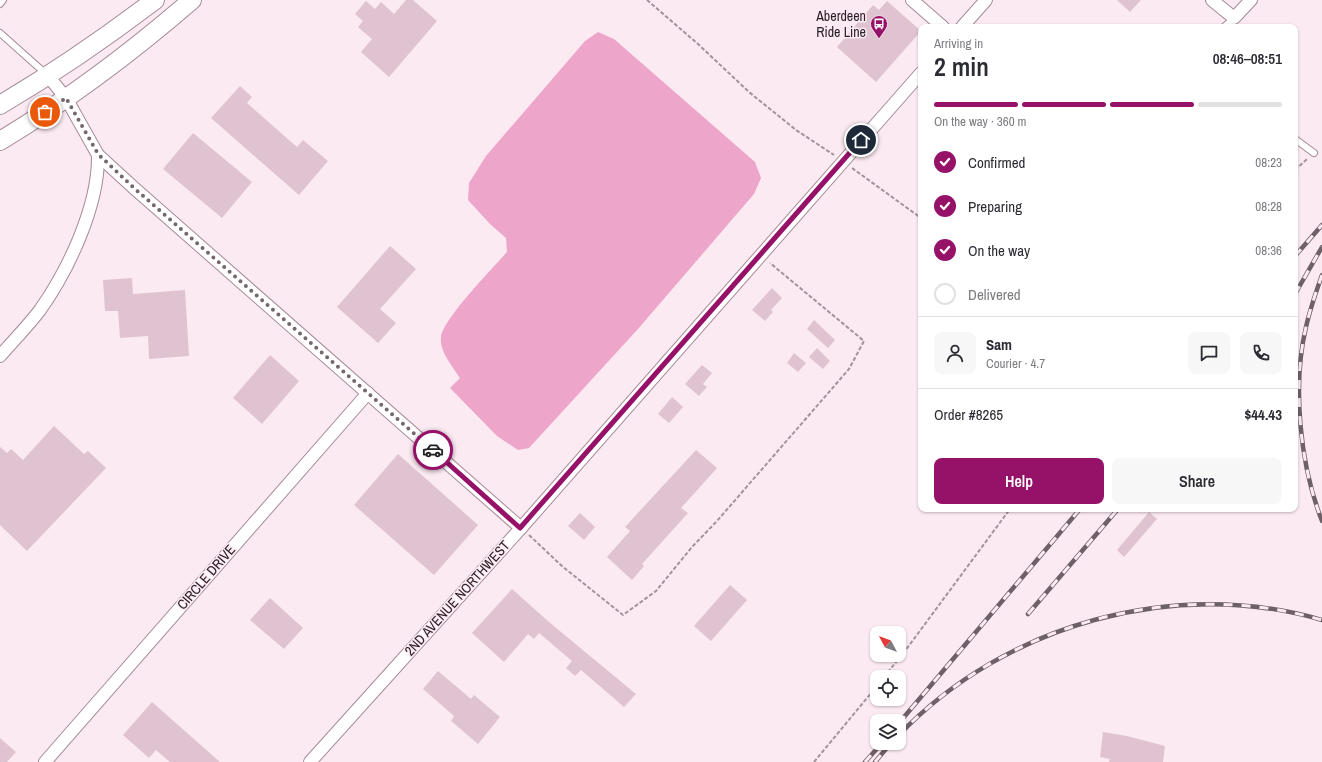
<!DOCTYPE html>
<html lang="en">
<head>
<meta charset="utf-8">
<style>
  :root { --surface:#fff; --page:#f7f7f7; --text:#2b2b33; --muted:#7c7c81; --line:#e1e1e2; --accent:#961168 }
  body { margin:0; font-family:"Archivo Narrow",sans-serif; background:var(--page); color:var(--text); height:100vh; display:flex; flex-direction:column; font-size:15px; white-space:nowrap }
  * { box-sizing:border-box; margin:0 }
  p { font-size:13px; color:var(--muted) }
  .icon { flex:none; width:22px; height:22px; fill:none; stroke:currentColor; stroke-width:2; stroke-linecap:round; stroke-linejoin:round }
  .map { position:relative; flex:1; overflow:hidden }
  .drawer { position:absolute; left:918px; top:24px; width:380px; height:488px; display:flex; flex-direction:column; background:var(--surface); border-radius:8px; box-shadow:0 1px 3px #0004 }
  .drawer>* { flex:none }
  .needle { width:26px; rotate:311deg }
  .controls { position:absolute; left:870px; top:626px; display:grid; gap:8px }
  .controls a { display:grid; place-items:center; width:36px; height:36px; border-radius:8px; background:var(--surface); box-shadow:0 1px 3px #0004; font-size:20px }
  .pin { position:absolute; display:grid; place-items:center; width:34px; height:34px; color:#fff; margin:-17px; border:2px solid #fff; border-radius:50%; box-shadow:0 1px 4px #0007 }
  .courier { position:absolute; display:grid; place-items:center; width:40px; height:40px; margin:-20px; border:3px solid #961168; border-radius:50%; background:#fff; color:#222; box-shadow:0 1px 5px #0007 }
  .headline em { font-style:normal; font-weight:600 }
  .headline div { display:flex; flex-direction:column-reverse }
  .headline { display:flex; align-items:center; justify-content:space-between; height:68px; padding:0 16px }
  h1 { font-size:26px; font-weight:600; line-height:30px }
  .bar { display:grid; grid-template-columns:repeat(4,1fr); gap:6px 4px; align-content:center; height:48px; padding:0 16px }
  .bar i { height:5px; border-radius:3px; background:var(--line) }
  .bar .active { background:var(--accent) }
  .bar p { grid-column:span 4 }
  .line { display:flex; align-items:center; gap:10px; padding:0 16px; border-top:1px solid var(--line) }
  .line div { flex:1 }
  .round { display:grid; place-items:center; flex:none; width:42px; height:42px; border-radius:8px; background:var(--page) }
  ol { padding:0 16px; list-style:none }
  li { display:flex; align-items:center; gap:12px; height:44px }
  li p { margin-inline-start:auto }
  li .icon { padding:4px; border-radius:50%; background:var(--accent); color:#fff; stroke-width:4 }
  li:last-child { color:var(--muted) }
  li i { width:22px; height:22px; border:2px solid var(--line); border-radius:50% }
  .primary-button { display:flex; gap:8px; margin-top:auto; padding:8px 16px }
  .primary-button a { flex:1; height:46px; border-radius:8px; background:var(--accent); color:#fff; font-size:16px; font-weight:600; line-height:46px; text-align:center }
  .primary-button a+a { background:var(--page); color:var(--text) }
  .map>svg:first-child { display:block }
  .water { fill:#eda6ca }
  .building { fill:#e0c3d1 }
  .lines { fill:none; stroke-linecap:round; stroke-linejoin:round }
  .lane-casing { stroke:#a58a97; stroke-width:8 }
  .street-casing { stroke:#a58a97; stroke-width:14 }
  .primary-casing { stroke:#a58a97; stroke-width:20 }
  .path { stroke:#a2939a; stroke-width:2; stroke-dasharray:4 2; stroke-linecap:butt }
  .lane { stroke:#fff; stroke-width:6 }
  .street { stroke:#fff; stroke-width:12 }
  .primary { stroke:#fff; stroke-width:18 }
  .rail-casing { stroke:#6d6066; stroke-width:4.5 }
  .rail { stroke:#fceaf2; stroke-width:3; stroke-dasharray:9; stroke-linecap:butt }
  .done { stroke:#74676d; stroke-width:4; stroke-dasharray:0 7.2 }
  .route { stroke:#961168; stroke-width:5 }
  .labels { text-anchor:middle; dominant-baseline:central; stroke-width:3; stroke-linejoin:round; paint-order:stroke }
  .poi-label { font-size:14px; fill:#2b2026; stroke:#fceaf2; text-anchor:end }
  .street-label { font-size:14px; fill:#2b2026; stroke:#fceaf2 }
</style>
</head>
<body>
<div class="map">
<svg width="1322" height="762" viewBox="0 0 1322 762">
  <rect width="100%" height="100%" fill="#fceaf2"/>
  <path class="water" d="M598 32 614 39 755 162 761 178 754 194 638 329 529 448 518 450 497 436 450 388 460 378C453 367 439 351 441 337 443 319 493 268 507 252L506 238 490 224 468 200 469 183 486 156 585 41Z"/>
  <g class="building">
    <path d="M406 0H413L437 21 389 77 361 52 372 39 358 27 363 21 355 14 366 1 375 9 381 2 394 14Z"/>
    <path d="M1117 0H1141L1130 12Z"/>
    <path d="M887 1 921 31 876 82 837 47 873 5 879 10Z"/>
    <path d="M240 86 252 97 247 103 297 147 303 140 328 161 299 195 211 118Z"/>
    <path d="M193 133 252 182 222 218 163 169Z"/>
    <path d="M390 246 416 269 380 309 396 323 378 343 337 307Z"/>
    <path d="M132 278 133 294 185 290 189 356 149 359 148 336 120 338 118 311H105L103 280Z"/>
    <path d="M772 288 782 298 771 310 773 312 765 321 752 310Z"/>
    <path d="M814 320 835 340 828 348 807 329Z"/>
    <path d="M817 348 830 361 823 369 809 357Z"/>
    <path d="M794 353 806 363 798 372 787 363Z"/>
    <path d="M270 355 299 381 262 424 233 398Z"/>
    <path d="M702 365 712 373 703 384 707 387 699 396 685 384Z"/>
    <path d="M672 397 683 407 669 423 658 414Z"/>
    <path d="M54 426 84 454 88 451 106 468 27 551 0 525V447L7 453 11 449 23 460Z"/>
    <path d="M696 450 717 468 681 508 688 513 642 564 644 566 632 580 607 557 630 531 625 527Z"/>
    <path d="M398 454 478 525 434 575 354 505Z"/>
    <path d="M1149 512 1157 519 1124 557 1117 550Z"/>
    <path d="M580 513 595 527 584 540 568 526Z"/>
    <path d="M730 585 747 600 711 641 694 626Z"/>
    <path d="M512 589 549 622 636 694 624 707 581 670 575 676 566 668 572 661 539 633 534 639 528 634 504 662 472 633Z"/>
    <path d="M270 598 303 628 284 649 250 620Z"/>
    <path d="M438 671 471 699 474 695 500 717 478 744 451 721 454 716 423 689Z"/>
    <path d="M152 702 220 762H170L156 750 149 758 123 735Z"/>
    <path d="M1103 732 1127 736 1165 746 1163 762H1109L1110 759 1100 757Z"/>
    <path d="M0 738 16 752 7 762H0Z"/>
  </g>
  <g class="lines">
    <defs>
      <g id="lane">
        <path d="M0 4 3 0"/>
        <path d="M1224 27 1234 18"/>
        <path d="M0 33 46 74"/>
        <path d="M1295 139 1314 153"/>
      </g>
      <g id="street">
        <path d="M912 0 943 27"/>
        <path d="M1212 0 1234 18 1251 0"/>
        <path d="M962 27 986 0"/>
        <path d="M48 76 66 98 98 155 134 188 521 528"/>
        <path d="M0 356C13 341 28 326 40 310 69 269 99 205 98 155"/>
        <path d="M45 762 368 393"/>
        <path d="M310 762 521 528 921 73"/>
      </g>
      <g id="primary">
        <path d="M0 105C54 73 105 38 155 0"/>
        <path d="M0 141C68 100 132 52 192 0"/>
      </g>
    </defs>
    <use href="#lane" class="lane-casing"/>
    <use href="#street" class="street-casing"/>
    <use href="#primary" class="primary-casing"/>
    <g class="path">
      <path d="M647 0 698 44 749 92 796 130 834 155"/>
      <path d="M852 168 921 218"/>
      <path d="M1295 170 1307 159"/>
      <path d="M529 535 563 567 623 615 656 591 692 547 717 521 849 369 864 341 770 263"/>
      <path d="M884 677 905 651 1010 509"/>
      <path d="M814 762 877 686"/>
    </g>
    <use href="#lane" class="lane"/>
    <use href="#street" class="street"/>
    <use href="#primary" class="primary"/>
    <defs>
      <g id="rail">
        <path d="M1295 256 1322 225"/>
        <path d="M1322 275C1316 292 1310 309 1306 327 1292 386 1300 465 1322 521"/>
        <path d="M1295 294 1322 247"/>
        <path d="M1028 614 1118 509"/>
        <path d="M899 723 1080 509"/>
        <path d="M899 735C1005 624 1175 577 1322 620"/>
        <path d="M865 762 882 743"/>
        <path d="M875 762 891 743"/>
      </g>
    </defs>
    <use href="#rail" class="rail-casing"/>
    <use href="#rail" class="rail"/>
  </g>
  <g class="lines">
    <path class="done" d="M45 112 66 98 98 154 134 188 433 450"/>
    <path class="route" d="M433 450 520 528 861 140"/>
  </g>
  <defs>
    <symbol id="bus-pin" viewBox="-11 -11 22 30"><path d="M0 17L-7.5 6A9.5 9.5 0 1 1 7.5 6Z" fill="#961168" stroke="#fceaf2"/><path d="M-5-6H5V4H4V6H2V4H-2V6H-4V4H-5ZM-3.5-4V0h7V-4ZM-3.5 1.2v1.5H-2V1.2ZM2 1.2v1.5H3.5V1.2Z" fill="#fff"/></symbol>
  </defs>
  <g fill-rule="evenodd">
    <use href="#bus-pin" x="869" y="14" width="20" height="27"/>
  </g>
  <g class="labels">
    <g class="poi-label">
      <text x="866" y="16">Aberdeen<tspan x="866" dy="16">Ride Line</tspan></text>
    </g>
    <g class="street-label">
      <text transform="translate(206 577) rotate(-49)">CIRCLE DRIVE</text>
      <text transform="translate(457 598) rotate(-48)">2ND AVENUE NORTHWEST</text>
    </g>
  </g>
</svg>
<div class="controls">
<a><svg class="needle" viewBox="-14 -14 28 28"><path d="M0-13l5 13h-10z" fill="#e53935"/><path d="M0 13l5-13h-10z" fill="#7c7c81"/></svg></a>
<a><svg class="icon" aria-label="locate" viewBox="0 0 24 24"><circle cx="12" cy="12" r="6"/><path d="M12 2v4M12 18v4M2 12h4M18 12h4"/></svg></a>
<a><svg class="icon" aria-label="layers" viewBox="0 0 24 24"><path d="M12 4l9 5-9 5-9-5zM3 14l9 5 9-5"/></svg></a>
</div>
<div class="pin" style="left:45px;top:112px;background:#ea580c"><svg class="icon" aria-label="bag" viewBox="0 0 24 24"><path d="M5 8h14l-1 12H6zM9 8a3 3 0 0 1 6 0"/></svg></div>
<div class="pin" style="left:861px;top:140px;background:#1f2937"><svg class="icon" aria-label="home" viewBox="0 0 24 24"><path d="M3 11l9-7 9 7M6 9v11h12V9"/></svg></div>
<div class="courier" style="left:433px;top:450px"><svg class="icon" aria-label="car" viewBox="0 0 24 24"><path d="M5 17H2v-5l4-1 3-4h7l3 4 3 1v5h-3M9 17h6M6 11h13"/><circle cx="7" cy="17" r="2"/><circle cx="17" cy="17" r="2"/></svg></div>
<section class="drawer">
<div class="headline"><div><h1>2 min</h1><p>Arriving in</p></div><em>08:46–08:51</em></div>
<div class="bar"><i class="active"></i><i class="active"></i><i class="active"></i><i></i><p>On the way · 360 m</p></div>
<ol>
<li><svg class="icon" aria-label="check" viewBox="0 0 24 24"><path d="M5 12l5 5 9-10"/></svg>Confirmed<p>08:23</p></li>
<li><svg class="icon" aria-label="check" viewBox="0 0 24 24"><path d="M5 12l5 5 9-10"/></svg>Preparing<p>08:28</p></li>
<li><svg class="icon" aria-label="check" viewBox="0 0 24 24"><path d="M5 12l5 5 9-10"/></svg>On the way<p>08:36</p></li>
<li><i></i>Delivered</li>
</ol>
<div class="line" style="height:72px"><a class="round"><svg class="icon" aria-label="person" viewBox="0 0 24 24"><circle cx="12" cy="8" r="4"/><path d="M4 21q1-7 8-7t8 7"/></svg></a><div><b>Sam</b><p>Courier · 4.7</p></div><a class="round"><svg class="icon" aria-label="chat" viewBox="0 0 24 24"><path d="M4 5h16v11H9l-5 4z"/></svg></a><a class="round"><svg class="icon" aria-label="phone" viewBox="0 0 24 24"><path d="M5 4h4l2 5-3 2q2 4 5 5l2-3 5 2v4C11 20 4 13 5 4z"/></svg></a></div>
<div class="line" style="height:52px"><div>Order #8265</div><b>$44.43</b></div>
<div class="primary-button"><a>Help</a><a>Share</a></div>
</section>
</div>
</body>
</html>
